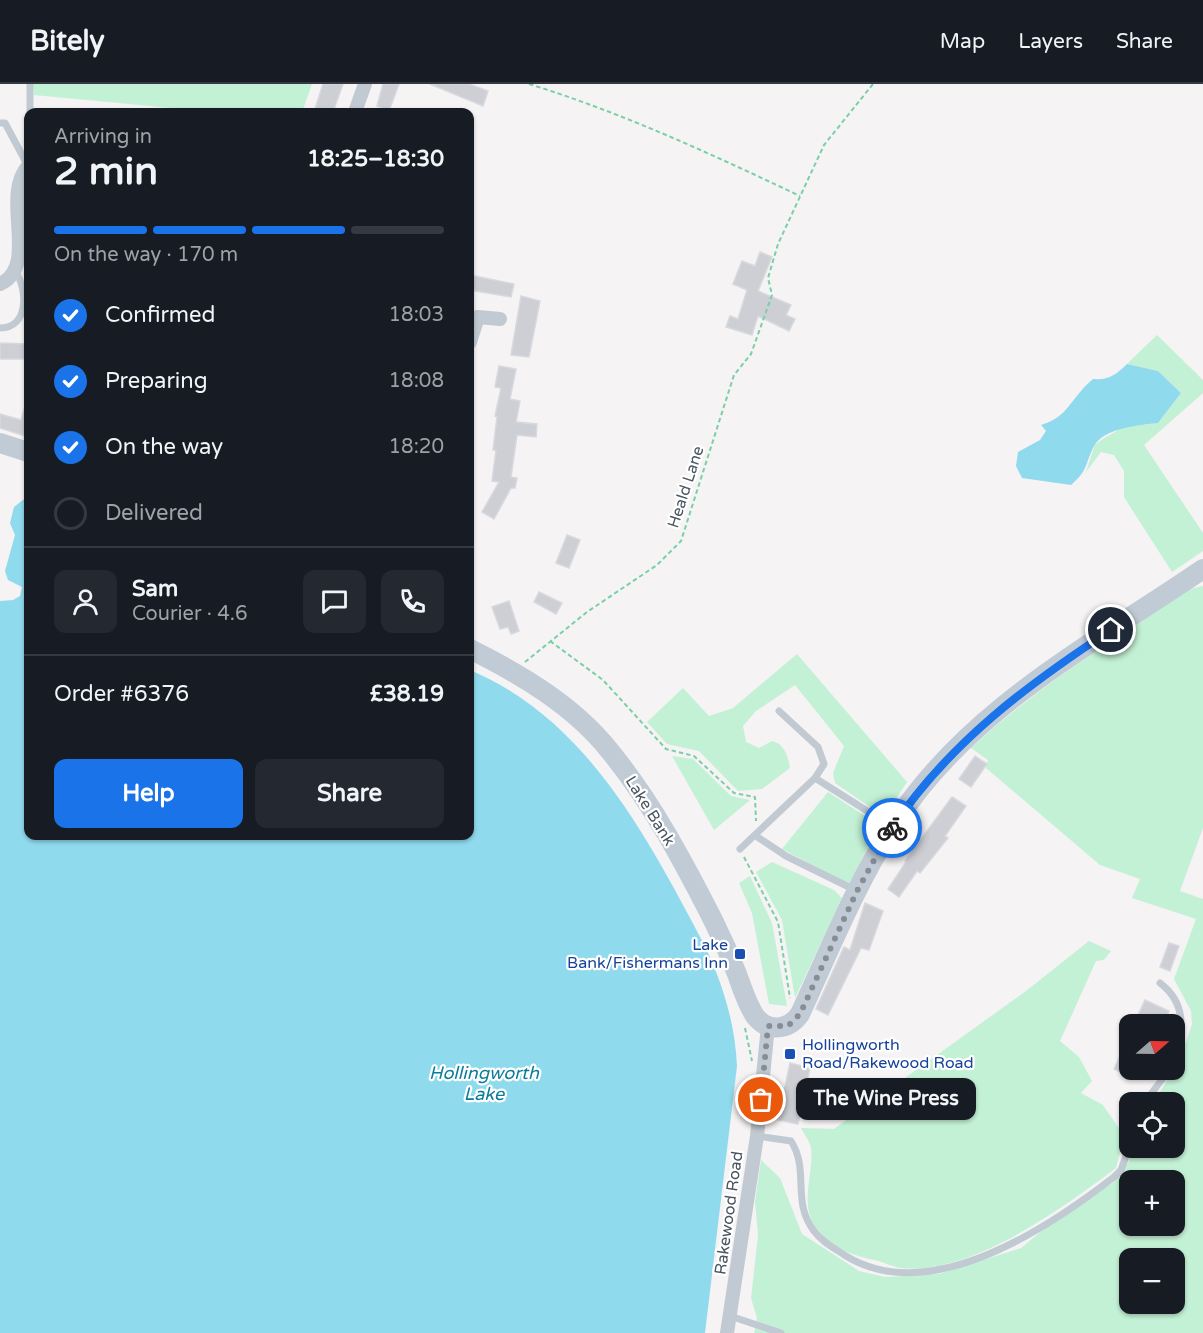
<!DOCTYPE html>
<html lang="en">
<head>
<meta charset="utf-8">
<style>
  :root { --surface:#171b24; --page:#242831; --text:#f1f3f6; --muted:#9ea1a6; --line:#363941; --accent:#1a73e8 }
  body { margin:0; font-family:"Varela Round",sans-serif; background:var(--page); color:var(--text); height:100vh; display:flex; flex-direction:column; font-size:22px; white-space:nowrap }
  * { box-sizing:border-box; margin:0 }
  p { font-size:20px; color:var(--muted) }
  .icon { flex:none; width:33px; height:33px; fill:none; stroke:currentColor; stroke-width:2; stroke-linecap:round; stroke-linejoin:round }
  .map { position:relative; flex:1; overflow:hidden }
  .sheet { position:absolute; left:24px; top:24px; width:450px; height:732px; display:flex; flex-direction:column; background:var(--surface); border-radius:12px; box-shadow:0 2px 4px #0004 }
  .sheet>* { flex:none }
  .needle { width:39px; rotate:70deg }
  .controls { position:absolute; left:1119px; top:930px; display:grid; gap:12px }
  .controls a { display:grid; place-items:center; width:66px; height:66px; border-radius:12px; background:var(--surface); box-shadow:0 2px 4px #0004; font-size:30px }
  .pin { position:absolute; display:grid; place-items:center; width:51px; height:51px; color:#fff; margin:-26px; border:3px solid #fff; border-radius:50%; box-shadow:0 2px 6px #0007 }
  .courier { position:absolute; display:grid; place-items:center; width:60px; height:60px; margin:-30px; border:4px solid #1a73e8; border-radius:50%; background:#fff; color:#222; box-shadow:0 2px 8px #0007 }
  .bubble { position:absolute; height:42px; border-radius:12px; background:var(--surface); box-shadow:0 2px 4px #0004; font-size:20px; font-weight:700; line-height:42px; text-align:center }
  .headline em { font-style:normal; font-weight:700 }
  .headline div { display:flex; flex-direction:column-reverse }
  .headline { display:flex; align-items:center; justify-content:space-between; height:102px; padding:0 30px }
  h1 { font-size:39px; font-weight:700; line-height:45px }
  .bar { display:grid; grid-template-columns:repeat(4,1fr); gap:9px 6px; align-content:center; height:72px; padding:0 30px }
  .bar i { height:8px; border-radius:4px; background:var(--line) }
  .bar .selected { background:var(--accent) }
  .bar p { grid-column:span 4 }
  .line { display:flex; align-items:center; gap:15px; padding:0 30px; border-top:2px solid var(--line) }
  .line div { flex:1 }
  .round { display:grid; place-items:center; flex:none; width:63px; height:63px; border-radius:12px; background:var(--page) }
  ol { padding:0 30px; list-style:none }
  li { display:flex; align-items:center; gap:18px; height:66px }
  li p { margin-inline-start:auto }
  li .icon { padding:6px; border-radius:50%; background:var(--accent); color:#fff; stroke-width:4 }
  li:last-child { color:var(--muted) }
  li i { width:33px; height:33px; border:3px solid var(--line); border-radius:50% }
  .cta { display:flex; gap:12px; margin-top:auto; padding:12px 30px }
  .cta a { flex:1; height:69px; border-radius:12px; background:var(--accent); color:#fff; font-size:24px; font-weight:700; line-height:69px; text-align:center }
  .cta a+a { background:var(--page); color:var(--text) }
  header { display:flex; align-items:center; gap:36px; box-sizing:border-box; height:84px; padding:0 30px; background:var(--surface); border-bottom:2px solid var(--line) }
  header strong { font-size:28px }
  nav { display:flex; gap:33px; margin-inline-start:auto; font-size:21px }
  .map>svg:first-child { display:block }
  .green { fill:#c3f1d5; fill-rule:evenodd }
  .water { fill:#90daee }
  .building { fill:#cdcfd5; stroke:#d7d9de; stroke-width:1.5 }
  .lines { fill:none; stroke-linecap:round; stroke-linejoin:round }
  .path { stroke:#7ad0a6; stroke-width:2; stroke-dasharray:4.5 3; stroke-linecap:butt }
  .lane { stroke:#c1cad2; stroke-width:7 }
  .street { stroke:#c1cad2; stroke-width:14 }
  .secondary { stroke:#c1cbd6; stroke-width:20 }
  .done { stroke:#868d94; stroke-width:6; stroke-dasharray:0 10.8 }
  .route { stroke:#1a73e8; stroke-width:8 }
  .transit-dot { fill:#1a4fb4; stroke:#fff; stroke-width:2 }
  .labels { text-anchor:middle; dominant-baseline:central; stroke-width:4.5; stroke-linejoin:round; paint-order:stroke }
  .street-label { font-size:16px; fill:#4a5661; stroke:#fff }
  .transit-label { font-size:16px; fill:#164399; stroke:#fff; text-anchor:end }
  .water-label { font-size:18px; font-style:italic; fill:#0c7c9b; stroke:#fff }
</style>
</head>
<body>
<header>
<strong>Bitely</strong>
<nav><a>Map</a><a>Layers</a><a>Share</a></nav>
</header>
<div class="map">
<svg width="1203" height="1249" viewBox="0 0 1203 1249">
  <rect width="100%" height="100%" fill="#f5f3f3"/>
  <g class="green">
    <path d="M33 0H312L302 28H213L34 11Z"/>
    <path d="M1157 251 1203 296V309L1144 361 1203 449V467L1172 488 1124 413V387L1114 371 1101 368 1086 388 1095 360 1123 343 1158 339 1181 309 1158 287 1127 280Z"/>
    <path d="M1203 502V744L1180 807 1203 815V1249H754L757 1234 751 1214 758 1151 755 1118 761 1076 780 1094 802 1150 859 1187 885 1193 939 1190 1021 1164 1054 1137 1114 1098 1129 1077 1133 1064H1174V1018H1149L1158 1011 1180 976 1192 940 1191 927 1174 895 1196 835 1132 814 1140 795 1100 781 986 684 988 676 971 664C1038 602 1114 555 1190 505ZM1130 1096H1174V1142H1130ZM1130 1174H1174V1220H1130Z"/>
    <path d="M797 570 907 698 889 725 880 730 835 699 833 689 844 662 795 601 756 627 743 642 746 658 759 664 772 657C785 660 788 673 790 684L762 705 738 707 699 667 667 660 647 638 683 604 709 632 733 624Z"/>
    <path d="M672 672 693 675 731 712 750 716 714 746Z"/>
    <path d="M828 708 879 741 849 800 782 765Z"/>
    <path d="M772 778 834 806 842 814 795 914 782 836 756 788Z"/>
    <path d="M750 792 772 839 787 922 769 920 752 829 739 799Z"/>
    <path d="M1089 857 1111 867 1104 876 1096 877 1060 957 1079 973 1092 997 1081 1009 1103 1021 1124 1052 1116 1084C1062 1124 972 1191 901 1184 893 1183 884 1178 875 1176 852 1172 828 1162 814 1141 800 1117 814 1089 811 1064 810 1058 804 1050 801 1044L834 1045 1026 907Z"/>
  </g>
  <g class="water">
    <path d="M1127 280 1158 287 1181 309 1158 339C1140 341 1104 344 1094 362 1084 382 1089 385 1071 401L1022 394 1016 382 1018 368 1040 356 1046 347 1041 341C1069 333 1071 313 1093 295 1109 296 1116 291 1127 280Z"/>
    <path d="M28 412V752H470V586C588 636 648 755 705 862 723 901 735 939 737 982L705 1249H0V517L13 516 20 512 22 503 8 496 5 487 15 451 10 439 14 423Z"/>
  </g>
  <g class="building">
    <path d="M323 0H343L333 28H314Z"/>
    <path d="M383 0H399L389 27 377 22Z"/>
    <path d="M430 0H469L488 7 483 22Z"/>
    <path d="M760 168 772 173 758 207 791 221 786 231 795 235 789 247 758 232 752 251 726 243 730 232 738 235 747 206 733 200 742 177 755 182Z"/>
    <path d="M470 191 514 200 511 213 470 206Z"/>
    <path d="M521 212 540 217 529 273 511 271Z"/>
    <path d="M0 259 28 260V275H0Z"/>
    <path d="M499 282 516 285 510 315 520 317 516 338 537 340 536 353 517 351 511 393 517 394 515 404H511L494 435 482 428 499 398 492 397 496 366H493L497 333 495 332 501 304 495 303Z"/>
    <path d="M26 319 28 320V353L0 344V330L21 336Z"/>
    <path d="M567 451 580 456 569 484 556 479Z"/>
    <path d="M539 508 562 519 556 530 534 518Z"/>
    <path d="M509 517 519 547 511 550 508 543 500 545 492 523Z"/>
    <path d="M975 672 987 680 971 703 959 695Z"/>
    <path d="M952 713 966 722 945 752 948 754 920 789 917 787 899 813 888 805 906 778 905 777Z"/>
    <path d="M865 819 883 827 869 866 861 864 828 931 816 925 844 863 850 866Z"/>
    <path d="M1169 859 1179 862 1170 887 1160 883Z"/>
    <path d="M1145 916 1169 927 1163 940H1134Z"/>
    <path d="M1130 950V992L1114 985Z"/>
    <path d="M790 979 810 984 798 1040 778 1036Z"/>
  </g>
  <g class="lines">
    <g class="path">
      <path d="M529 0C623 29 711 70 800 112"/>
      <path d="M550 557 603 596 666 665 694 672 734 709 755 713 756 737"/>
      <path d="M525 578 587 528 657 481 681 457 734 291 751 270 772 211 768 194 778 160 824 61 873 0"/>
      <path d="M744 773 778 838 790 914"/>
      <path d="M745 944 752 977"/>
    </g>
    <g class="lane">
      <path d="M30 28V0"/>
      <path d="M0 39H5L28 82"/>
      <path d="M0 244C29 244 28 205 15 187"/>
      <path d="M815 694 891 742"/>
      <path d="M756 752 786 772 855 806"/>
      <path d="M740 765 815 694 824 680 818 663 779 627"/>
      <path d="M1160 899C1185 918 1185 944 1174 971"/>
      <path d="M1145 1018 1169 986"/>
      <path d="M757 1052 791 1057C810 1087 791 1117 814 1147 822 1158 834 1164 846 1172 930 1223 1047 1145 1114 1093L1121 1086 1130 1061"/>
      <path d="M730 1232 781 1249"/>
    </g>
    <g class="street">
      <path d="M355 28 365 0"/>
      <path d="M0 200C40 182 0 113 28 82"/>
      <path d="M470 258 478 233 500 235"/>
      <path d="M727 1249 757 1052 768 942"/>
    </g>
    <g class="secondary">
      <path d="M0 359 28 368"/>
      <path d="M470 565C520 590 573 621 609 666 651 717 683 777 713 836 722 854 730 872 737 890 742 904 747 920 755 932 768 949 789 946 800 930 829 867 856 800 893 742 967 625 1092 561 1203 485"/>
    </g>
  </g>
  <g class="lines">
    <path class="done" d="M761 1016 768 942H788L800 930 857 807 892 744"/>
    <path class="route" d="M892 744C949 659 1027 601 1111 546"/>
  </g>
  <g class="transit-dot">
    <rect x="734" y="864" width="12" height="12" rx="3"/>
    <rect x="784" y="964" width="12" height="12" rx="3"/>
  </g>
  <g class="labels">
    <g class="street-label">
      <text transform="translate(686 403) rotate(-72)">Heald Lane</text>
      <text transform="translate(650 727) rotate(58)">Lake Bank</text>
      <text transform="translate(729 1129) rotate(-82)">Rakewood Road</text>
    </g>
    <g class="transit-label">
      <text x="728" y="861">Lake<tspan x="728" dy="18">Bank/Fishermans Inn</tspan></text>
      <text x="802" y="961" text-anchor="start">Hollingworth<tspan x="802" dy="18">Road/Rakewood Road</tspan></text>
    </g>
    <g class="water-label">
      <text x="484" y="989">Hollingworth<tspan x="484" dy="21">Lake</tspan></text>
    </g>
  </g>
</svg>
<div class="controls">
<a><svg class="needle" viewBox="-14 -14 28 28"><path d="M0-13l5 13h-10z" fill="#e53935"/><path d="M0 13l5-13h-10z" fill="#9ea1a6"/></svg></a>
<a><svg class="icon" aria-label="locate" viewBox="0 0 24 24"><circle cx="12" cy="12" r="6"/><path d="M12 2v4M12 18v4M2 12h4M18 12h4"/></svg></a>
<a>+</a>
<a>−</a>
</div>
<div class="pin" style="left:761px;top:1016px;background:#ea580c"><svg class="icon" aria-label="bag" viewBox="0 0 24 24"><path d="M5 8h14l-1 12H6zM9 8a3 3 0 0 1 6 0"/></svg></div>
<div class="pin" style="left:1111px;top:546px;background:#1f2937"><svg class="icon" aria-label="home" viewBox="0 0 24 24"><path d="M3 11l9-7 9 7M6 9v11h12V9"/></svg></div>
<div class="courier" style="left:892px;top:744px"><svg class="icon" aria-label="bike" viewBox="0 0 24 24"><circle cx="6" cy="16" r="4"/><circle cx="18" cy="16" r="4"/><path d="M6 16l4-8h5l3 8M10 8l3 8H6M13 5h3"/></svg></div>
<div class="bubble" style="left:796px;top:994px;width:180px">The Wine Press</div>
<section class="sheet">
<div class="headline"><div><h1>2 min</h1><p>Arriving in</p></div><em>18:25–18:30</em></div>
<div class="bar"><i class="selected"></i><i class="selected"></i><i class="selected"></i><i></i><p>On the way · 170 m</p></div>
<ol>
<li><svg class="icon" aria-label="check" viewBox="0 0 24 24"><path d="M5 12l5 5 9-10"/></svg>Confirmed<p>18:03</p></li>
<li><svg class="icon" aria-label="check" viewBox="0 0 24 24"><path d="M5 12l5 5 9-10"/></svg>Preparing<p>18:08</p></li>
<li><svg class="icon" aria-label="check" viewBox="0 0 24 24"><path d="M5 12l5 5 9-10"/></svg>On the way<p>18:20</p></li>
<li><i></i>Delivered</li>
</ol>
<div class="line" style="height:108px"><a class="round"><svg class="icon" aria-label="person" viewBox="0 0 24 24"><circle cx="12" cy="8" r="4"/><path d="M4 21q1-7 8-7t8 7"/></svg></a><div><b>Sam</b><p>Courier · 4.6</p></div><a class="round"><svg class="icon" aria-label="chat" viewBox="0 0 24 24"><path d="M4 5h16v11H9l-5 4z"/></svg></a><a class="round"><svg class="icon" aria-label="phone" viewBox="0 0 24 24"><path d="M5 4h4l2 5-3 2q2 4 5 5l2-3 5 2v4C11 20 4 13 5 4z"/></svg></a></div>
<div class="line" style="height:78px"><div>Order #6376</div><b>£38.19</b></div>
<div class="cta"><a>Help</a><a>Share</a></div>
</section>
</div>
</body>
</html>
